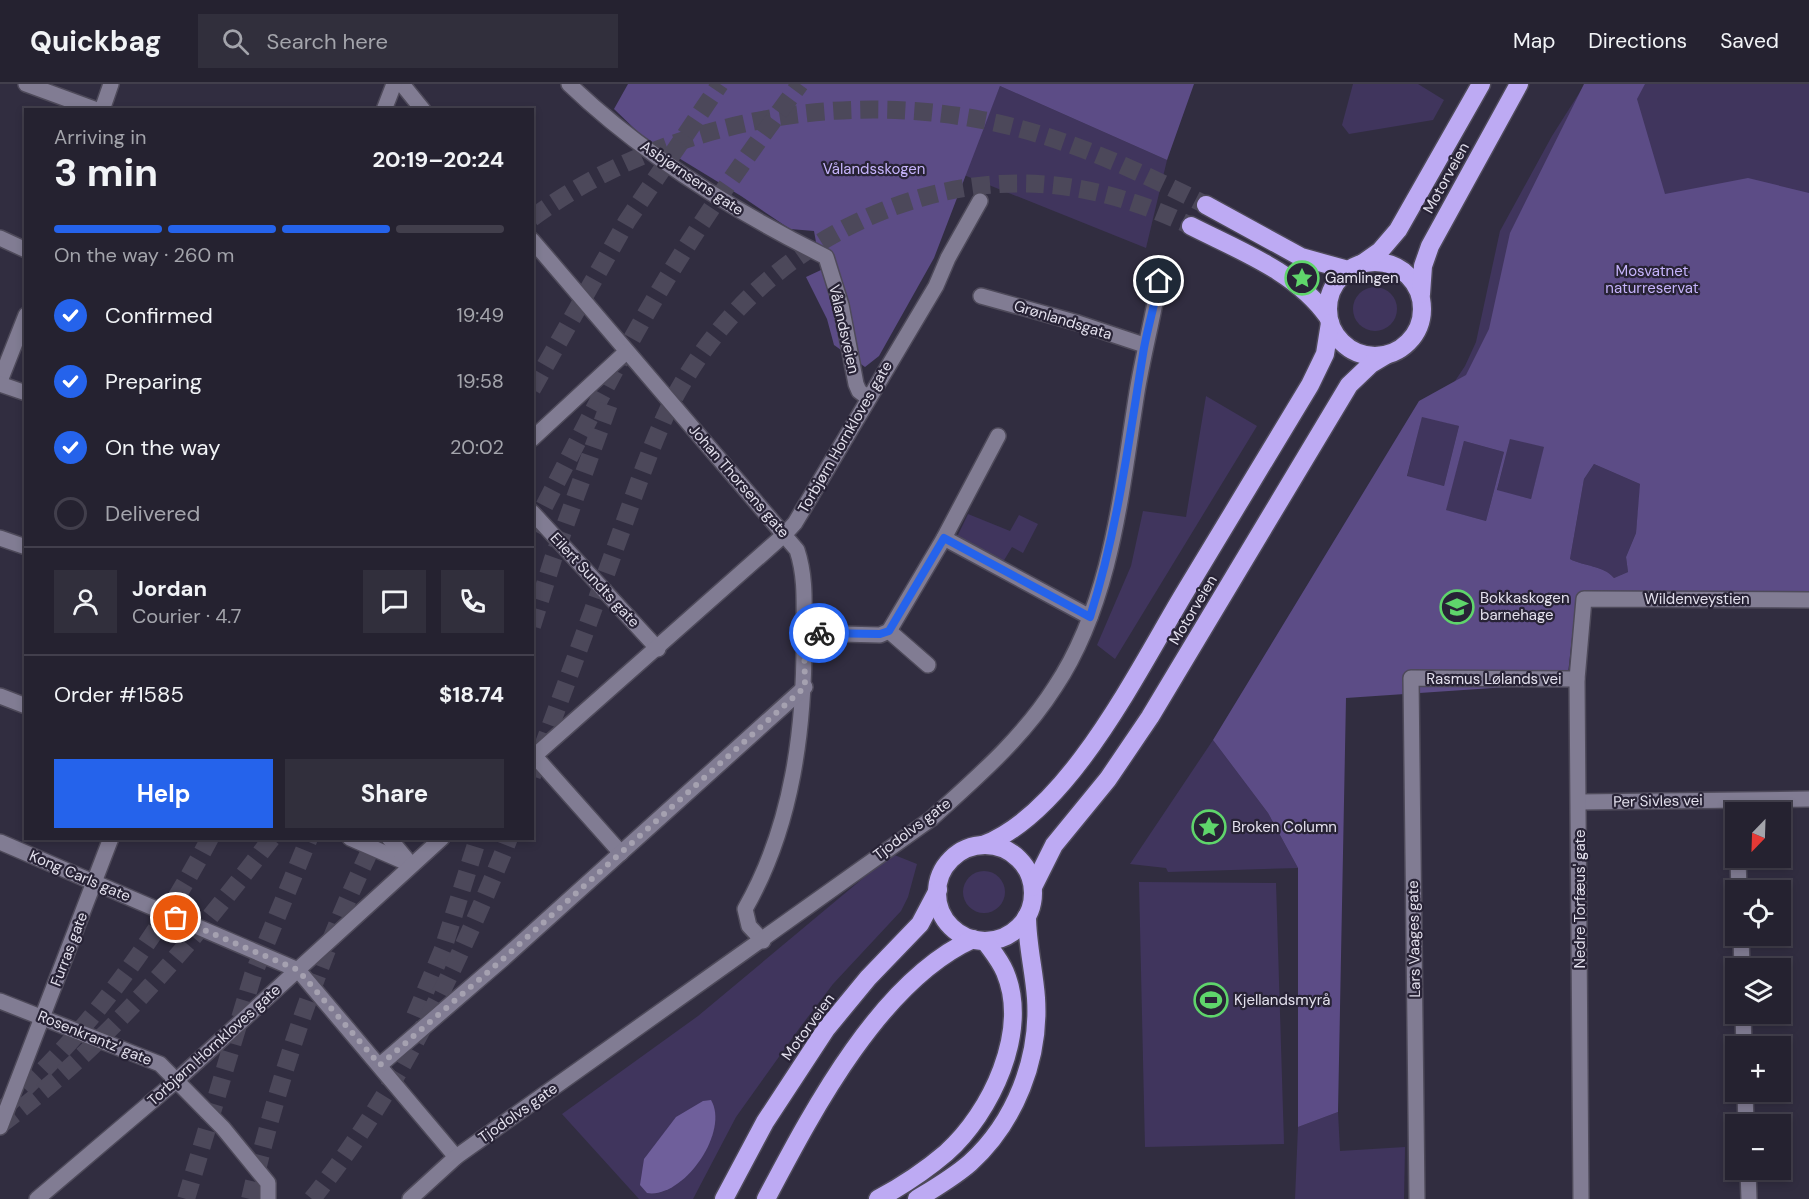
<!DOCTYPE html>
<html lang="en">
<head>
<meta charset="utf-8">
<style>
  :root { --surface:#252230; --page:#312f3c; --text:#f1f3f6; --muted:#a3a4ab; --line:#423f4c; --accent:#2563eb }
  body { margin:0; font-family:"DM Sans",sans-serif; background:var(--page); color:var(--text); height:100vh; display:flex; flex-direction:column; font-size:22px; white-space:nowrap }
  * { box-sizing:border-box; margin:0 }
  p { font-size:20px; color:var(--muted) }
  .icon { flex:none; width:33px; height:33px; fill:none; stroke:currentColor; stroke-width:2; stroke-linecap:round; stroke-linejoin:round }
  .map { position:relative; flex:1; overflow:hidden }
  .sheet { position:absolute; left:24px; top:24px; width:510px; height:732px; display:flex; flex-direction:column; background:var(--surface); border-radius:0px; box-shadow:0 3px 9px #0003,0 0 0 2px var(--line) }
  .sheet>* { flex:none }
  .needle { width:39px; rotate:203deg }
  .tools { position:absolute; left:1725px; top:718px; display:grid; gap:12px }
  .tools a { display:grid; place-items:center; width:66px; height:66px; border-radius:0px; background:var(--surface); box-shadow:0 3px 9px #0003,0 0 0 2px var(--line); font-size:30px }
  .pin { position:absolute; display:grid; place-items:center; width:51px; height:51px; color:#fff; margin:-26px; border:3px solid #fff; border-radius:50%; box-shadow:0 2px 6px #0007 }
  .courier { position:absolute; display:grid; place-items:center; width:60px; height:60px; margin:-30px; border:4px solid #2563eb; border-radius:50%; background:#fff; color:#222; box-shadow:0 2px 8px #0007 }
  .summary em { font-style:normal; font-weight:700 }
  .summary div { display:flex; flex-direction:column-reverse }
  .summary { display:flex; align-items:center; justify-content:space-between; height:102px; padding:0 30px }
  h1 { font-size:39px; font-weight:700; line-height:45px }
  .bar { display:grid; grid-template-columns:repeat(4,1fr); gap:9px 6px; align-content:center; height:72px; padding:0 30px }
  .bar i { height:8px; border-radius:4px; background:var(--line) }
  .bar .selected { background:var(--accent) }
  .bar p { grid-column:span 4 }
  .line { display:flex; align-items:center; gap:15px; padding:0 30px; border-top:2px solid var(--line) }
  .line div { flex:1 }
  .round { display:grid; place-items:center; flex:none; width:63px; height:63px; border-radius:0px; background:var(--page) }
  ol { padding:0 30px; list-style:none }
  li { display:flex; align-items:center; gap:18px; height:66px }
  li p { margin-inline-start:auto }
  li .icon { padding:6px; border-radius:50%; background:var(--accent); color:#fff; stroke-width:4 }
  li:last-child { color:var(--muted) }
  li i { width:33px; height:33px; border:3px solid var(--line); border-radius:50% }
  .primary-button { display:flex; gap:12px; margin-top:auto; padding:12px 30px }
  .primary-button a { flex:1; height:69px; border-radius:0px; background:var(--accent); color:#fff; font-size:24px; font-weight:700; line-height:69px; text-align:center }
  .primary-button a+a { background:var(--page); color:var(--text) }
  header { display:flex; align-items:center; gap:36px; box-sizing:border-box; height:84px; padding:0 30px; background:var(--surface); border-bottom:2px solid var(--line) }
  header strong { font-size:28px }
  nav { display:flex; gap:33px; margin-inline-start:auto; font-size:21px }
  .search { width:420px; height:54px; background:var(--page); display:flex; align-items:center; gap:15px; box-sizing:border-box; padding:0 21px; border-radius:0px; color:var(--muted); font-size:22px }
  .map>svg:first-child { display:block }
  .green { fill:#40355d }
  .forest { fill:#5c4c86; fill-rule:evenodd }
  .water { fill:#6f5f9b }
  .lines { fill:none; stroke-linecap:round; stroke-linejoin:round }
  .highway-tunnel { stroke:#4c485a; stroke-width:18; stroke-dasharray:18 9; stroke-linecap:butt }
  .minor-casing { stroke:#4e4a5a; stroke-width:18 }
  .highway-casing { stroke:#4e4a5a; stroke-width:21 }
  .minor { stroke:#817c93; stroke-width:15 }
  .highway { stroke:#bdaaf3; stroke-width:18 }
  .done { stroke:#a5a1b0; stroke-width:6; stroke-dasharray:0 10.8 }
  .route { stroke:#2563eb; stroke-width:8 }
  .labels { text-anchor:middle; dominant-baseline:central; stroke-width:4.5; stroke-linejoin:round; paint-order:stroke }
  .park-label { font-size:15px; fill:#c6b4fb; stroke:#282336 }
  .street-label { font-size:15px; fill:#e3e0ed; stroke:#282336 }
  .poi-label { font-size:15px; fill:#e3e0ed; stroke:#282336; text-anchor:start }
</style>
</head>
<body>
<header>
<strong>Quickbag</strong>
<div class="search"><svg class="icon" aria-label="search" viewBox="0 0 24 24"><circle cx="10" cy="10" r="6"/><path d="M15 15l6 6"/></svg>Search here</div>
<nav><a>Map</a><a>Directions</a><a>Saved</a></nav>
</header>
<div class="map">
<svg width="1809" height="1115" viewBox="0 0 1809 1115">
  <rect width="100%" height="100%" fill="#312d40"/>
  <g class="green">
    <path d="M1353 0H1418L1444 16 1433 36 1349 50 1342 41Z"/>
    <path d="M1585 0H1809V516L1640 407 1636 449 1626 473 1628 488 1614 494C1603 481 1585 483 1570 475L1584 395 1594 380 1640 400V406L1646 356 1451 303 1465 282 1476 258 1500 147 1552 52Z"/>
    <path d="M1000 2 1167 76 1146 164 964 91Z"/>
    <circle cx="1375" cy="225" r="22"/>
    <path d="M1206 312 1257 342 1115 575 1097 561 1131 482 1143 427 1186 433Z"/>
    <path d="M1422 332 1459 342 1444 402 1407 393Z"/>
    <path d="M1510 354 1545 363 1531 415 1497 407Z"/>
    <path d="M1464 357 1504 368 1486 437 1445 426Z"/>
    <path d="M968 430 1010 447 1019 431 1038 440 1023 469 1012 463 1003 478 957 453Z"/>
    <path d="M1213 656 1268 729 1298 784 1168 788 1166 784 1130 780Z"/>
    <path d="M892 770 917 780 908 813 901 827 833 900 801 942 736 1033 693 1115H639L562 1030 698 932Z"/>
    <circle cx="984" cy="808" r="21"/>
    <path d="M1139 798 1276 799 1284 1060 1145 1063Z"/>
    <path d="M1338 1028 1340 1067 1405 1063 1404 1115H1295L1298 1043Z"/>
  </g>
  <g class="forest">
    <path d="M628 0H1194L1167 76 1000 2 934 174 879 272 865 283 834 261 827 235 806 193 821 186 814 147 790 145 741 112 641 51 614 25Z"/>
    <path d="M1584 0H1645L1637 15 1665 110 1748 94 1809 109V518L1576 517 1567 599 1346 614 1338 1028 1298 1043V784L1268 729 1213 656 1419 317 1466 291 1489 245 1510 149ZM1422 333 1459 342 1444 402 1407 392ZM1510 355 1544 363 1531 415 1497 406ZM1464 357 1504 368 1486 437 1446 426ZM1594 380 1640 400 1636 449 1626 473 1628 488 1614 494C1603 481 1585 483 1570 475L1584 395Z"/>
  </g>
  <path class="water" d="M711 1016C730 1048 683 1115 647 1109L640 1101 644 1075 676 1033 703 1017Z"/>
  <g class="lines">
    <g class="highway-tunnel">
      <path d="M532 134C659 41 829 6 982 36 1061 51 1135 85 1206 121"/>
      <path d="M532 305 627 137 720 0"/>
      <path d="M532 446C581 351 628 255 685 165 721 108 760 54 800 0"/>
      <path d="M532 542 553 475 610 317"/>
      <path d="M532 692C559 619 586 546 612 473 630 424 646 373 668 326 719 222 809 147 920 114 1016 86 1103 100 1191 142"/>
      <path d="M415 932 443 865 478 754"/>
      <path d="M5 1023C90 946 156 856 210 754"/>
      <path d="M0 1041C107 961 191 860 272 754"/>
      <path d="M186 1115 253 891 309 754"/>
      <path d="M250 1115C278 993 321 867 376 754"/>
      <path d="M312 1115C397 1009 459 881 509 754"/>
    </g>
    <defs>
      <g id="minor">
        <path d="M26 0 97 26"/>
        <path d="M402 0 423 26"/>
        <path d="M569 0C644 72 734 127 826 173L841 221 856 300 859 307 867 313"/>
        <path d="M102 26 111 0"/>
        <path d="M384 26 394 0"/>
        <path d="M0 154 26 166"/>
        <path d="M532 156 797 466C806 493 804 520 804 547 805 643 793 741 745 825L749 842 763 857"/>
        <path d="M981 212 1078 239 1144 261"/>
        <path d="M0 297 26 231"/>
        <path d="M0 300 26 309"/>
        <path d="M532 355 626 268"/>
        <path d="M532 428 658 565"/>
        <path d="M0 454 26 463"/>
        <path d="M944 454 1090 533"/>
        <path d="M889 547 928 581"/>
        <path d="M804 549 880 551 889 547 944 454 998 352"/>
        <path d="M0 612 26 622"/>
        <path d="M532 669 621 769"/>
        <path d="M532 674 785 450 795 439 936 202 948 174 980 117"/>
        <path d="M1580 718 1809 715"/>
        <path d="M350 754 412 781"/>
        <path d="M389 754 408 777"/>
        <path d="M0 758 298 886 456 1073"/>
        <path d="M1738 774 1739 807"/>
        <path d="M1741 852 1742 885"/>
        <path d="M0 917 160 980 223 1044 268 1099V1115"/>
        <path d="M1743 930 1744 963"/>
        <path d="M380 981 503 875 805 603"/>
        <path d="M1745 1008 1746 1041"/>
        <path d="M0 1043 111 754"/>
        <path d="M1748 1086 1749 1115"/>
        <path d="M37 1115 177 996 442 754"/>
        <path d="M410 1115 456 1073 931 735C976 694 1022 655 1055 603 1112 517 1121 408 1137 308 1143 271 1153 234 1159 197"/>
        <path d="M1417 1115 1411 594 1577 595"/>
        <path d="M1581 1115 1577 595 1584 515 1809 516"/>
      </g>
      <g id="highway">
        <path d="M1206 121 1301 173 1348 186"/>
        <path d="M1191 142C1238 166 1297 188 1328 233"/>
        <circle cx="1375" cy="225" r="47"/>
        <path d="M1363 179 1380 167 1398 146 1481 0"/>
        <path d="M1421 210 1423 182 1430 162 1519 0"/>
        <path d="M983 761C1069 728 1138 586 1185 508 1227 439 1268 370 1310 301L1325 270 1330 239"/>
        <circle cx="985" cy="809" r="48"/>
        <path d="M1033 803 1054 761 1108 695 1150 633 1349 301 1371 280 1386 271"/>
        <path d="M724 1115 765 1038 826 945 868 894 920 840 938 806"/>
        <path d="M766 1115C812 1028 880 897 973 855"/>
        <path d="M878 1115C902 1102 925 1087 946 1069 991 1029 1030 947 1005 888 1000 876 992 867 985 857"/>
        <path d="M917 1115C935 1104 954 1093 970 1079 1015 1038 1040 975 1036 914 1034 886 1027 860 1027 832"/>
      </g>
    </defs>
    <use href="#minor" class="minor-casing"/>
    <use href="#highway" class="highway-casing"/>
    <use href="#minor" class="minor"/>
    <use href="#highway" class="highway"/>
  </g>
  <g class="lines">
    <path class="done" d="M176 834 298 886 380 981 503 875 805 603 804 549H819"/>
    <path class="route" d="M819 549 880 550 889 547 944 454 1090 533C1118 445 1129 355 1144 264 1148 242 1155 220 1159 197"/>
  </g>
  <defs>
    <symbol id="sight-ring" viewBox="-11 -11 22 22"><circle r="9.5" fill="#282336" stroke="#5fd56b" stroke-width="1.5"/><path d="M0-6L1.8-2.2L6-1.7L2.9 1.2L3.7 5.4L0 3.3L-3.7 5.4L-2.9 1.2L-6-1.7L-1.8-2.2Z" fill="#5fd56b"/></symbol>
    <symbol id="school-ring" viewBox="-11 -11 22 22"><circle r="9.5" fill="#282336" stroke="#5fd56b" stroke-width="1.5"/><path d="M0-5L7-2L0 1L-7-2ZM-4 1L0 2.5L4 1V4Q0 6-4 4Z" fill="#5fd56b"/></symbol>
    <symbol id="stadium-ring" viewBox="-11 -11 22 22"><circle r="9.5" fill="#282336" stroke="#5fd56b" stroke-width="1.5"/><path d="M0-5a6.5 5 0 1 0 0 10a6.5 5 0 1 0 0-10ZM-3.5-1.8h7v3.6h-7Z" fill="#5fd56b"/></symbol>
  </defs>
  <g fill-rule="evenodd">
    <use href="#sight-ring" x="1283" y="175" width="38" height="38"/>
    <use href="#school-ring" x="1438" y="504" width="38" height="38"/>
    <use href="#sight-ring" x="1190" y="724" width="38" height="38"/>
    <use href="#stadium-ring" x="1192" y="897" width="38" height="38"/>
  </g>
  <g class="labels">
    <g class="park-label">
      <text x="874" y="85">Vålandsskogen</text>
      <text x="1652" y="187">Mosvatnet<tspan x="1652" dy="17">naturreservat</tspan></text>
    </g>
    <g class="street-label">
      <text transform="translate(692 94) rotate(34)">Asbjørnsens gate</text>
      <text transform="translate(1446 94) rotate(-61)">Motorveien</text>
      <text transform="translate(1063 236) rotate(17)">Grønlandsgata</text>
      <text transform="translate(844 245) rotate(77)">Vålandsveien</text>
      <text transform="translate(845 353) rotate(-60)">Torbjørn Hornkloves gate</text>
      <text transform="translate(739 397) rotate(49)">Johan Thorsens gate</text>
      <text transform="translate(595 496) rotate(47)">Eilert Sundts gate</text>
      <text x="1697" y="515">Wildenveystien</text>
      <text transform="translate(1193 526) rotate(-59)">Motorveien</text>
      <text x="1494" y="595">Rasmus Lølands vei</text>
      <text transform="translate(1658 717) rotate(-1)">Per Sivles vei</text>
      <text transform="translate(912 745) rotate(-37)">Tjodolvs gate</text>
      <text transform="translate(80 792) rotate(23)">Kong Carls gate</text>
      <text transform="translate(1580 815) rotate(-90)">Nedre Torfæus' gate</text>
      <text transform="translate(1414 855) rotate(-91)">Lars Vaages gate</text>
      <text transform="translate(69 865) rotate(-69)">Furras gate</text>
      <text transform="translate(808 943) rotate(-54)">Motorveien</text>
      <text transform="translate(95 954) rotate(22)">Rosenkrantz' gate</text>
      <text transform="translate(214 961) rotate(-42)">Torbjørn Hornkloves gate</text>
      <text transform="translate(518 1029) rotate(-35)">Tjodolvs gate</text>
    </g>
    <g class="poi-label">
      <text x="1325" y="194">Gamlingen</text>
      <text x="1480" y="514">Bokkaskogen<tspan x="1480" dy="17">barnehage</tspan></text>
      <text x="1232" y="743">Broken Column</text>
      <text x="1234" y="916">Kjellandsmyrå</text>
    </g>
  </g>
</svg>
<div class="tools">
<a><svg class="needle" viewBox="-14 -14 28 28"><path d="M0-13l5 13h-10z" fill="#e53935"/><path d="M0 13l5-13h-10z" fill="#a3a4ab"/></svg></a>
<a><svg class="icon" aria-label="locate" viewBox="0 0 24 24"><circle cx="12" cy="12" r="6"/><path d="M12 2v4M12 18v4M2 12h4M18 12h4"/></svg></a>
<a><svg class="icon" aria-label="layers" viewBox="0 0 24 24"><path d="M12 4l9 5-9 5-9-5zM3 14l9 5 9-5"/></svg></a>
<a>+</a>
<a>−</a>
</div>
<div class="pin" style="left:176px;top:834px;background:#ea580c"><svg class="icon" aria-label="bag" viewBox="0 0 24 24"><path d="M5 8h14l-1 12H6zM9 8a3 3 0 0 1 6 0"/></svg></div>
<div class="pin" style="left:1159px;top:197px;background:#1f2937"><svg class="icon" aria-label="home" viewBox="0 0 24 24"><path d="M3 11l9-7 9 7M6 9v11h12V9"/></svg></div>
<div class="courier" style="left:819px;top:549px"><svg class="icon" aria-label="bike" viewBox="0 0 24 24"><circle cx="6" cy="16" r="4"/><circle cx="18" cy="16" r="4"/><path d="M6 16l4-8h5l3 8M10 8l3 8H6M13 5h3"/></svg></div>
<section class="sheet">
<div class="summary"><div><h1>3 min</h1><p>Arriving in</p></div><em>20:19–20:24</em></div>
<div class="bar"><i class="selected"></i><i class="selected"></i><i class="selected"></i><i></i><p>On the way · 260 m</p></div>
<ol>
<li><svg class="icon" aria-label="check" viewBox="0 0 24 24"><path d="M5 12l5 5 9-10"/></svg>Confirmed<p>19:49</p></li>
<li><svg class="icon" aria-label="check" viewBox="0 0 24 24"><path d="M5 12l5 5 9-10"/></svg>Preparing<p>19:58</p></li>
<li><svg class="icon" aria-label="check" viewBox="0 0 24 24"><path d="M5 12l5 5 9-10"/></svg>On the way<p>20:02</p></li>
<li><i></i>Delivered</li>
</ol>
<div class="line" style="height:108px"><a class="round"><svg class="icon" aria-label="person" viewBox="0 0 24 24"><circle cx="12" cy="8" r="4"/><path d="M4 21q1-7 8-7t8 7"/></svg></a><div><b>Jordan</b><p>Courier · 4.7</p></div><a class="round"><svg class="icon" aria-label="chat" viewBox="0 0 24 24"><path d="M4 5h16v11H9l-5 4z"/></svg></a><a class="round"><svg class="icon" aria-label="phone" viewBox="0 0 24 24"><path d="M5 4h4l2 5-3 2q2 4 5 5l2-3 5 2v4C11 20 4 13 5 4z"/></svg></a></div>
<div class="line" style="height:78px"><div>Order #1585</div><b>$18.74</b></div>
<div class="primary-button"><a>Help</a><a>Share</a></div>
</section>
</div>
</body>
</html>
